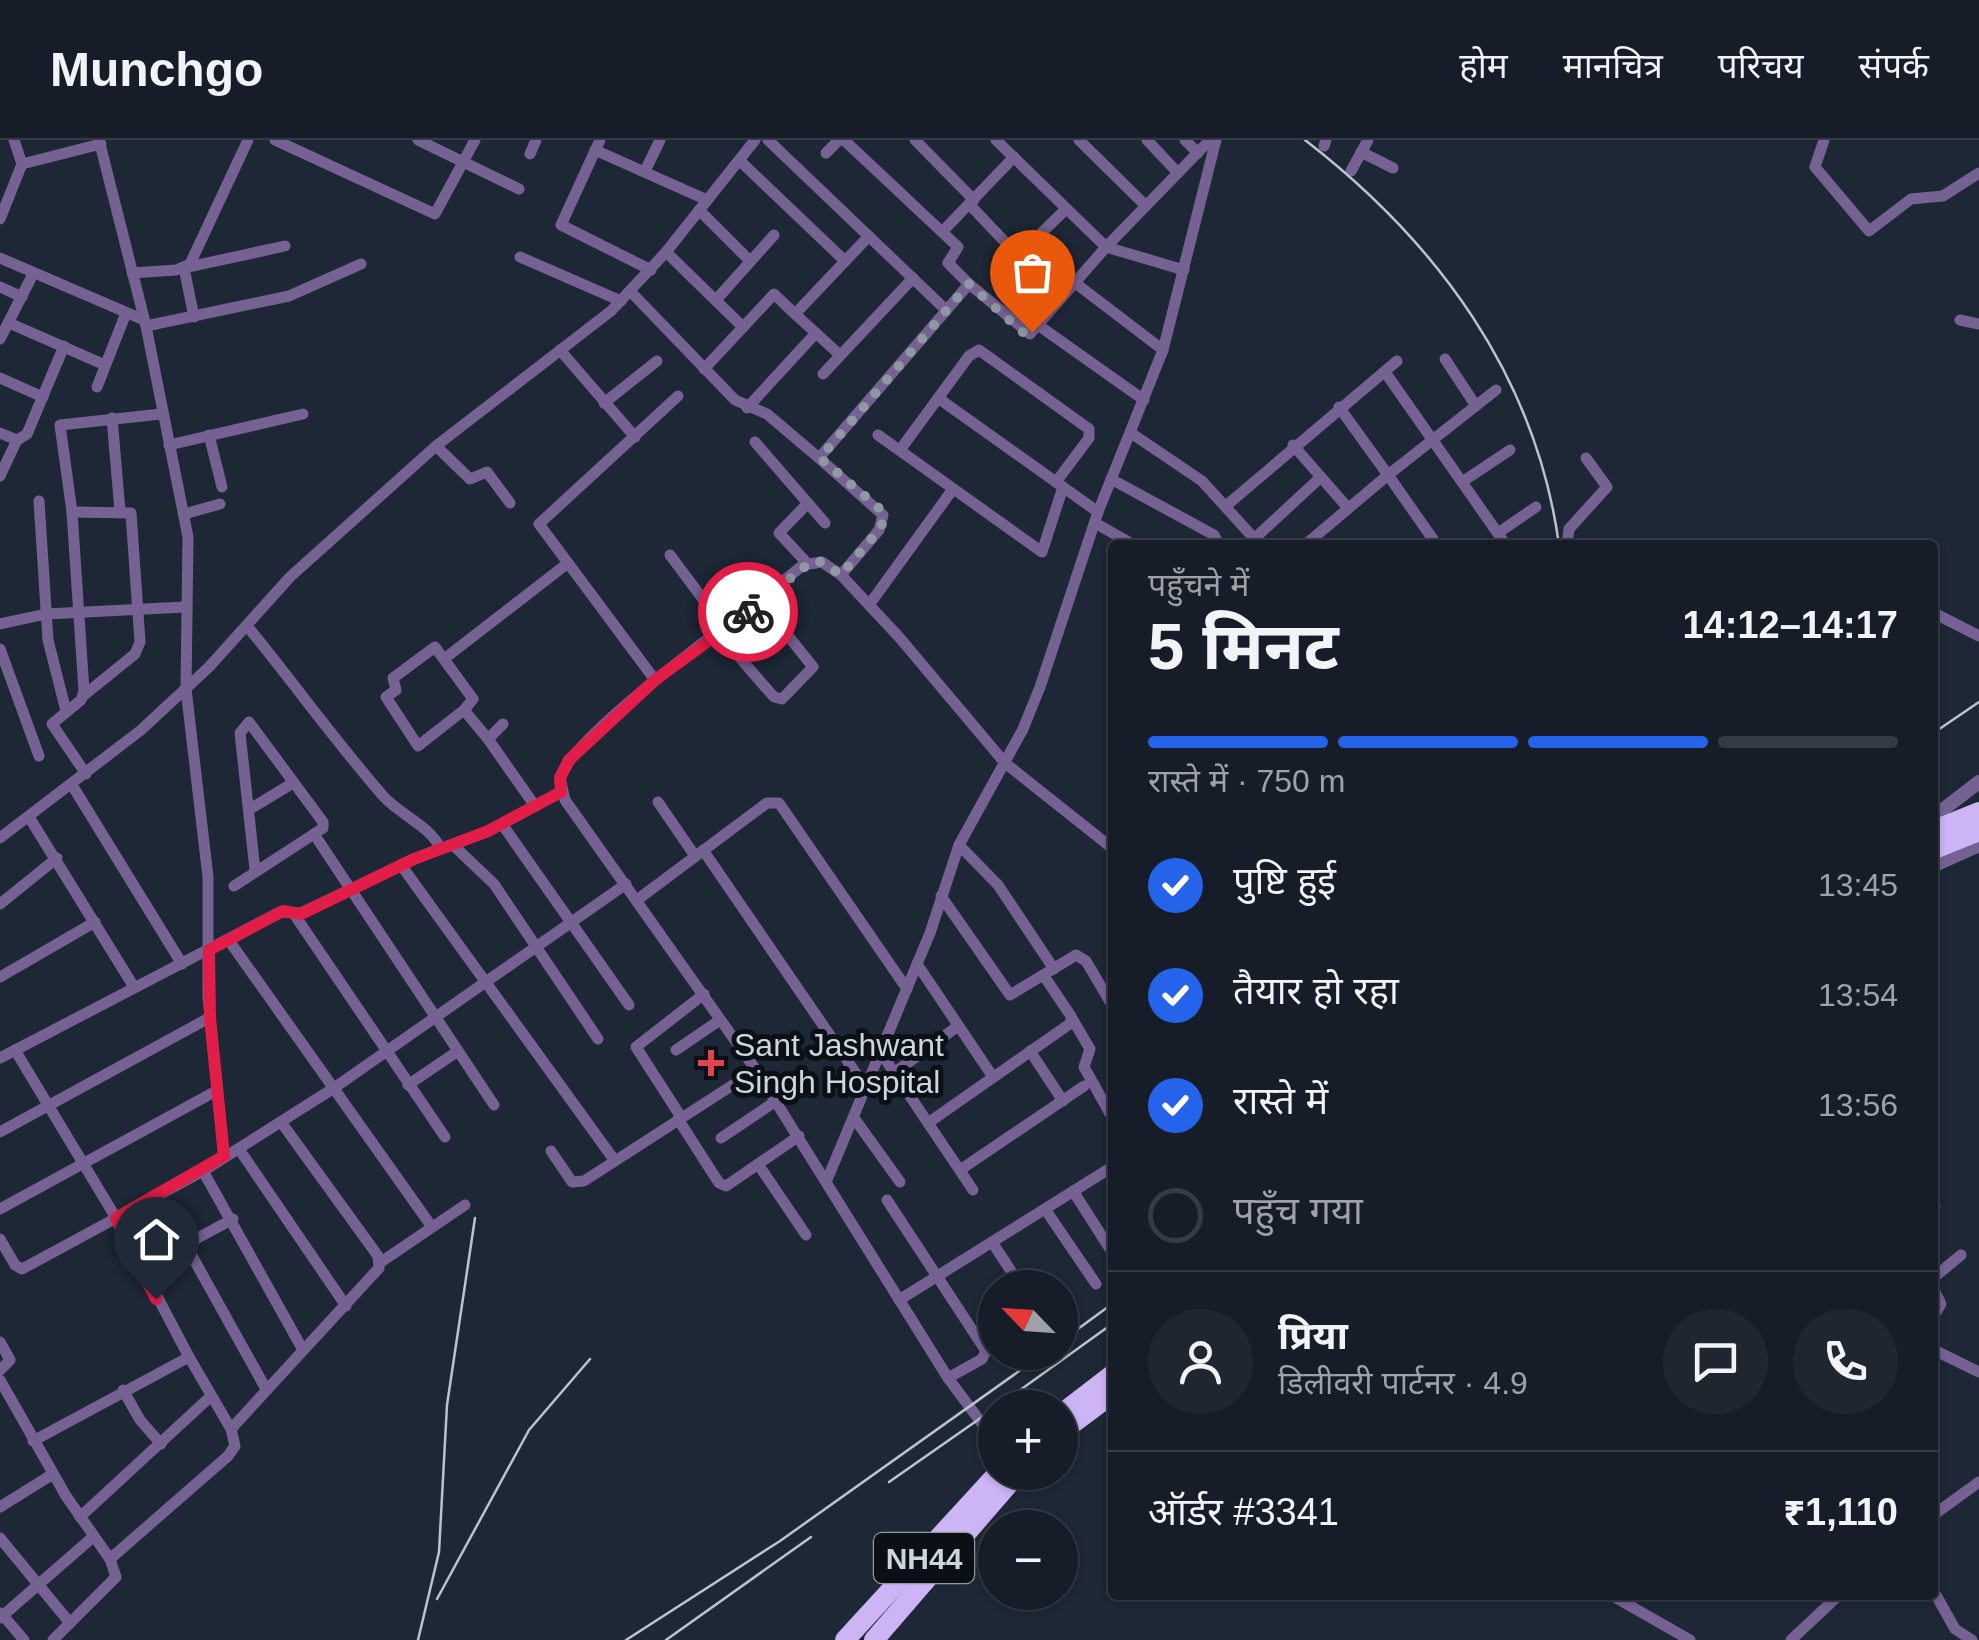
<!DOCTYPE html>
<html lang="hi">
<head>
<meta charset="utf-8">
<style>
  :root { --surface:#161d28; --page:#1f2630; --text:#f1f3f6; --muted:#9ea2a8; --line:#353b45; --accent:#2563eb }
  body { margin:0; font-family:Arial,"Noto Sans Devanagari",sans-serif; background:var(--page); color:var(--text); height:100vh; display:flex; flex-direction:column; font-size:38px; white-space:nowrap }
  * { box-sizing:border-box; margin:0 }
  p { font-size:32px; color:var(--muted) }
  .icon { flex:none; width:55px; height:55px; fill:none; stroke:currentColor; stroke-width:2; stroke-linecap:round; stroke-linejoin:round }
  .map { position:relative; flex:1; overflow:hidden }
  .side { position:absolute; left:1108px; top:400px; width:830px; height:1060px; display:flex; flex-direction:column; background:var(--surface); border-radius:10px; box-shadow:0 2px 8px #0004,0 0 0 2px var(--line) }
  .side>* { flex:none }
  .needle { width:65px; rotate:295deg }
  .tools { position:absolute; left:978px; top:1130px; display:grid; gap:20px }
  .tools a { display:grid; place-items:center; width:100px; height:100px; border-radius:50%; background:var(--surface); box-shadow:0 2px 8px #0004,0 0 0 2px var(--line); font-size:50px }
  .pin { position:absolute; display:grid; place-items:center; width:85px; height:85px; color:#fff; margin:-102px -42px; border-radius:50% 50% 50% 0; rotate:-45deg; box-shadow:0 0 10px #0007 }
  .pin .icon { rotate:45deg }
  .courier { position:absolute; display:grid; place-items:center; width:100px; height:100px; margin:-50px; border:8px solid #e11d48; border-radius:50%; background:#fff; color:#222; box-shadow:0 2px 12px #0007 }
  .overview em { font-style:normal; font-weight:700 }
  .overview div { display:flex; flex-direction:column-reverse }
  .overview { display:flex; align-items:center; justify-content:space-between; height:170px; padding:0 40px }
  h1 { font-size:65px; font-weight:700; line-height:75px }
  .bar { display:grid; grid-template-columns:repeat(4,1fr); gap:15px 10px; align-content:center; height:120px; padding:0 40px }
  .bar i { height:12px; border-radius:8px; background:var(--line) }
  .bar .selected { background:var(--accent) }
  .bar p { grid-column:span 4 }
  .line { display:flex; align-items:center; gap:25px; padding:0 40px; border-top:2px solid var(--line) }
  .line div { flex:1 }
  .round { display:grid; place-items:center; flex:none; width:105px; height:105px; border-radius:52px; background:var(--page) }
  ol { padding:0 40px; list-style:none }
  li { display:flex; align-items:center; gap:30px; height:110px }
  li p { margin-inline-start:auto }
  li .icon { padding:10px; border-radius:50%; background:var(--accent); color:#fff; stroke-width:4 }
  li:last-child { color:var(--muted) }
  li i { width:55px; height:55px; border:5px solid var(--line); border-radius:50% }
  header { display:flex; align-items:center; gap:60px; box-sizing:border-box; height:140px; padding:0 50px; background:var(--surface); border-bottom:2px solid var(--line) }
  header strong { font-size:48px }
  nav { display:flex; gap:55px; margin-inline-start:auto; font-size:35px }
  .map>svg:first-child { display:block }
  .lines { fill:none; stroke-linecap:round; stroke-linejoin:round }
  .minor { stroke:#756293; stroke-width:11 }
  .tertiary { stroke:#756293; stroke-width:14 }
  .trunk { stroke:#ccb4f5; stroke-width:20 }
  .rail { stroke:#bcc3cd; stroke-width:2.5 }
  .done { stroke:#9098a3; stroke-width:10; stroke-dasharray:0 18 }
  .route { stroke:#e11d48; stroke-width:12 }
  .health-dot { fill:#e0444e; stroke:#0b1016; stroke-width:4 }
  .labels { text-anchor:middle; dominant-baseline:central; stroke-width:10; stroke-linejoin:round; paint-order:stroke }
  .shield { fill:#0b1016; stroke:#949aa2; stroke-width:2.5 }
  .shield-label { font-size:30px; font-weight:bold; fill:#ced5de }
  .poi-label { font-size:32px; fill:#ced5de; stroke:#0b1016; text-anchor:start }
</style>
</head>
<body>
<header>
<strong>Munchgo</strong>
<nav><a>होम</a><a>मानचित्र</a><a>परिचय</a><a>संपर्क</a></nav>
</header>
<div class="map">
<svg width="1979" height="1500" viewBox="0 0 1979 1500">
  <rect width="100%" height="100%" fill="#1d2735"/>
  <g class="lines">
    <g class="minor">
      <path d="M99 0 146 186 188 397 186 549 208 737V857L224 1016"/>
      <path d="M275 0 435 74 475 0"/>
      <path d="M418 0 519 49"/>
      <path d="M600 0 561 85 651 130"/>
      <path d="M768 0 946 170"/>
      <path d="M844 0 942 92"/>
      <path d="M915 0 974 60"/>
      <path d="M996 0 1106 107 1184 130"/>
      <path d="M1079 0 1146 66"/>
      <path d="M1147 0 1178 33"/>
      <path d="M1185 0 1198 13"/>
      <path d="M1824 0 1815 27 1869 91 1911 59 1943 56 1979 33"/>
      <path d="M1324 6 1326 0"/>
      <path d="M595 10 707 60"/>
      <path d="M1361 12 1393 28"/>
      <path d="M826 13 839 0"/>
      <path d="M530 14 536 0"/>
      <path d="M739 20 845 121"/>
      <path d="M22 24 101 4"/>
      <path d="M645 31 660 0"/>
      <path d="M1351 31 1368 0"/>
      <path d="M969 64 1041 140"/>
      <path d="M699 70 750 121"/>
      <path d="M0 79 22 24 14 0"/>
      <path d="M666 112 743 187"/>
      <path d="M1018 116 1065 70"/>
      <path d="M520 117 621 161"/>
      <path d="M0 118 144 180"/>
      <path d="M132 133 176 130 190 124 248 0"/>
      <path d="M1074 142 1163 210"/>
      <path d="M969 144 1030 194 1106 107 1210 0"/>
      <path d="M0 147 22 157"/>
      <path d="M630 151 735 260 767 274 819 318"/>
      <path d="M716 160 774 95"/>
      <path d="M194 177 184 128 285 106"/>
      <path d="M1960 180 1979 184"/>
      <path d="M9 183 105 225"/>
      <path d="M1038 185 1144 260"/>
      <path d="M146 186 289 156 361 124"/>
      <path d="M0 199 33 134"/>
      <path d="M560 210 635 297"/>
      <path d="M840 215 795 174 869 96"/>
      <path d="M1445 219 1476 266"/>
      <path d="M704 229 774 154 795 174"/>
      <path d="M1385 232 1506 405"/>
      <path d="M823 234 913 138"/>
      <path d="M0 238 43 257"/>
      <path d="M97 247 126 173"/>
      <path d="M938 258 1098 372"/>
      <path d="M604 263 657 221"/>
      <path d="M1339 267 1388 335 1496 250"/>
      <path d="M747 268 816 193"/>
      <path d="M112 278 120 371"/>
      <path d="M0 293 17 300 27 294 64 206"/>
      <path d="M1131 293 1202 341 1260 405"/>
      <path d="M209 295 222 347"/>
      <path d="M878 295 1042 412 1063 347"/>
      <path d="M755 302 825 383"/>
      <path d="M169 305 303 274"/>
      <path d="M1293 305 1348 368"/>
      <path d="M436 306 470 339 487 332 510 363"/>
      <path d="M900 310 969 216 979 210 1089 289V298L1056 342"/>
      <path d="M0 336 17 300"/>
      <path d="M1111 339 1214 395 1219 405"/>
      <path d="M1462 342 1510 310"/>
      <path d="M39 361 48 500 66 571"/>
      <path d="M1227 365 1397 221"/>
      <path d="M72 372 131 373 140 502 135 514 83 556"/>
      <path d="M184 374 220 364"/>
      <path d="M1095 383 1134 405"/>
      <path d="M1498 393 1536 367"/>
      <path d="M1255 398 1321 337"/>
      <path d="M1305 405 1388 335 1437 405"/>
      <path d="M1567 405 1569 389 1607 347 1586 318"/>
      <path d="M670 415 726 490"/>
      <path d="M807 423 779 393 808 363"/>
      <path d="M841 435 879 390 883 375 819 318 969 144 948 123 958 107 942 92 1014 17"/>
      <path d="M869 465 953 349"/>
      <path d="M1932 472 1979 496"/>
      <path d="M0 484 46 474 185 467"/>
      <path d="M247 486C293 542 336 602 384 657 402 676 429 685 441 709"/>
      <path d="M719 494 774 557 782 559 813 527 761 462"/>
      <path d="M0 509 39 616"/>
      <path d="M444 519 568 423"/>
      <path d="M655 540 539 384 678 256"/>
      <path d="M464 570 473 559 435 507 393 538 396 550 386 557 418 606 464 570 488 599"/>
      <path d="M503 584 488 599 535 666"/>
      <path d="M86 634 52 584 81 560 84 551 72 372 60 285 161 274"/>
      <path d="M72 645 182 824"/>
      <path d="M658 662 695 716"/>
      <path d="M250 669 293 643"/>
      <path d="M29 677 134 847"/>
      <path d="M502 684 629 865"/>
      <path d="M0 698 141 590 209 527 290 437 436 306 611 171 666 112 755 0"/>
      <path d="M453 705 494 744 598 899"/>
      <path d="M959 705 998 745 1054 829"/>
      <path d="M703 710 866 948"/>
      <path d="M401 725 615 1021"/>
      <path d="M255 730 240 593 249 582 323 682V688L314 694 494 965"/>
      <path d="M234 746 314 694"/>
      <path d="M941 756 1010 855 1076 815 1086 821 1112 865"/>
      <path d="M637 760 767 663H779L907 849"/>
      <path d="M0 764 57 718"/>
      <path d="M294 774 445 997"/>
      <path d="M230 802 432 1087"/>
      <path d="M917 824 993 937"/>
      <path d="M0 837 95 782"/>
      <path d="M1073 880 1090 909 1084 927 1112 977"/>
      <path d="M15 910 116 1078 189 1217"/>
      <path d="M676 910 720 880"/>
      <path d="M1030 911 1063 961"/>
      <path d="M881 913 973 1050"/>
      <path d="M0 918 280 772 301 773 414 719 489 691 561 652"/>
      <path d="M894 933 958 886"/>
      <path d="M408 945 458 911"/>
      <path d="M681 977 636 907 704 854"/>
      <path d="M854 978 900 1042"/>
      <path d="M678 979 719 1043 726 1046 799 996"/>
      <path d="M928 983 1071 883V876L1044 836"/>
      <path d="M0 992 209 878"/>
      <path d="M721 998 776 961"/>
      <path d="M239 1009 346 1166"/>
      <path d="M551 1011 572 1042 584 1041 756 930"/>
      <path d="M758 1024 806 1095"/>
      <path d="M960 1030 1084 946"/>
      <path d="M203 1031 303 1210"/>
      <path d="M827 1040 930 793 959 705 1023 589 1040 547 1098 372 1163 210 1216 0"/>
      <path d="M1073 1051 1112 1112"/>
      <path d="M887 1060 986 1211 982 1219 948 1238"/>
      <path d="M0 1069 216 951"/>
      <path d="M1045 1069 1096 1144"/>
      <path d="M1932 1069 1935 1067"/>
      <path d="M0 1099 15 1125 22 1129 203 1031 334 948 626 744"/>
      <path d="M992 1102 1022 1148"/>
      <path d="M187 1107 266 1249"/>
      <path d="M381 1122 465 1065"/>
      <path d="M140 1129 233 1079"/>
      <path d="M1932 1139 1961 1115"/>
      <path d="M1932 1146 1941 1164 1932 1179"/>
      <path d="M899 1160 1112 1027"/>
      <path d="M0 1202 10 1220 0 1230"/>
      <path d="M1932 1209 1979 1232"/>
      <path d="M0 1240 66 1356 110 1419"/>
      <path d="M123 1250 140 1280 161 1304"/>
      <path d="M33 1301 189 1217 231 1289"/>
      <path d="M995 1301 948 1238 756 930 565 660 560 638C574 591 757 465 803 425L822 422 841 435 899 497 1005 623 1112 708"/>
      <path d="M0 1367 53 1334"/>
      <path d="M1932 1376 1979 1342"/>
      <path d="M80 1377 210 1257"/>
      <path d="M0 1398 70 1483"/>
      <path d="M1932 1448 1955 1489 1972 1500"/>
      <path d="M1611 1455 1690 1500"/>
      <path d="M1 1473 24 1500"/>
      <path d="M0 1478 93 1397"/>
      <path d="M53 1500 116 1437 110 1419 228 1316 235 1306 231 1289 379 1128 378 1116 281 982"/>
      <path d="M1791 1500 1839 1455"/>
    </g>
    <g class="tertiary">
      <path d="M1932 678 1979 642"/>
      <path d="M1932 726 1979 705"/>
    </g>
    <g class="trunk">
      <path d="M1932 691 1979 672"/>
      <path d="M1932 710 1979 691"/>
      <path d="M1060 1275 1112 1235"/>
      <path d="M1060 1293 1112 1254"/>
      <path d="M845 1500 999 1332"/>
      <path d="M874 1500 1019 1332"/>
    </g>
    <g class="rail">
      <path d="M1305 0C1437 102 1536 236 1559 405"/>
      <path d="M1932 594 1979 562"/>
      <path d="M1060 1202 1112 1164"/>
      <path d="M995 1268 1112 1184"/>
      <path d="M889 1342 995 1268"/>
      <path d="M437 1459 529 1290 590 1219"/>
      <path d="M418 1500 439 1412 447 1265 475 1078"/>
      <path d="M626 1500 780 1401 1046 1212"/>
      <path d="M666 1500 811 1397"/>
    </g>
  </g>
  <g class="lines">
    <path class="done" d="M748 472 812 421 822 422 841 435 879 390 883 382 880 369 820 318 969 144 1024 193 1032 192"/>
    <path class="route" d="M156 1159 116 1078 224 1016 210 878 209 810 283 771 301 774 414 719 488 691 561 652 560 638 569 620 655 540 748 472"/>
  </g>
  <path class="health-dot" d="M706 908h10v10h10v10h-10v10h-10v-10h-10v-10h10z"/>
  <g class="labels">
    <rect class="shield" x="874" y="1393" width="100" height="50" rx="8"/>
    <g class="shield-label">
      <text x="924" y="1418">NH44</text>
    </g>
    <g class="poi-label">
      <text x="734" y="905">Sant Jashwant<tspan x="734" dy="37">Singh Hospital</tspan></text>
    </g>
  </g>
</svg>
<div class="tools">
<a><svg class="needle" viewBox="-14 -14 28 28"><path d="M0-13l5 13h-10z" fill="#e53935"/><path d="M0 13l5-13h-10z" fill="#9ea2a8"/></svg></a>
<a>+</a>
<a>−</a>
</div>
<div class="pin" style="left:1032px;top:192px;background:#ea580c"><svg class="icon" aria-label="bag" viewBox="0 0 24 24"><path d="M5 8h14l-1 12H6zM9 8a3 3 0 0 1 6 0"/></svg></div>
<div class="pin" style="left:156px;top:1159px;background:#1f2937"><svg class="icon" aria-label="home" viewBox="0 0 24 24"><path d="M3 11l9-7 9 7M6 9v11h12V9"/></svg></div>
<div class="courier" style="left:748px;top:472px"><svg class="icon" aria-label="bike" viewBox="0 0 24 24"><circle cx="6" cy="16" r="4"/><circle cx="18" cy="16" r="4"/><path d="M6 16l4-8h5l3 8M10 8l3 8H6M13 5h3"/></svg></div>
<section class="side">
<div class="overview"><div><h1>5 मिनट</h1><p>पहुँचने में</p></div><em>14:12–14:17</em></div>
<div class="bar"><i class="selected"></i><i class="selected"></i><i class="selected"></i><i></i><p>रास्ते में · 750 m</p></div>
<ol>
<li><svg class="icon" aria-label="check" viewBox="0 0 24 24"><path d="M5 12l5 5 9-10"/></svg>पुष्टि हुई<p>13:45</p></li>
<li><svg class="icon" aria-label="check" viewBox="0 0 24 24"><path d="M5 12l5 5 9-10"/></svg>तैयार हो रहा<p>13:54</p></li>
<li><svg class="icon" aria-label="check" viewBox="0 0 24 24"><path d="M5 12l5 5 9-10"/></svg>रास्ते में<p>13:56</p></li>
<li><i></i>पहुँच गया</li>
</ol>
<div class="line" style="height:180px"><a class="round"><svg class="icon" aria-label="person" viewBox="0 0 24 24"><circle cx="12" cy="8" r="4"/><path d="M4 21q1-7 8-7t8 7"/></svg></a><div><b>प्रिया</b><p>डिलीवरी पार्टनर · 4.9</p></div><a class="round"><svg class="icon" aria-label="chat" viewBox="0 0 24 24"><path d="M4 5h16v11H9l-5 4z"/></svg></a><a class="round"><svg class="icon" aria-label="phone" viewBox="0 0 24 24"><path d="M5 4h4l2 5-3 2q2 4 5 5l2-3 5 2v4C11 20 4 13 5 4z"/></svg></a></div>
<div class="line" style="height:130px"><div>ऑर्डर #3341</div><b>₹1,110</b></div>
</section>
</div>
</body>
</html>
